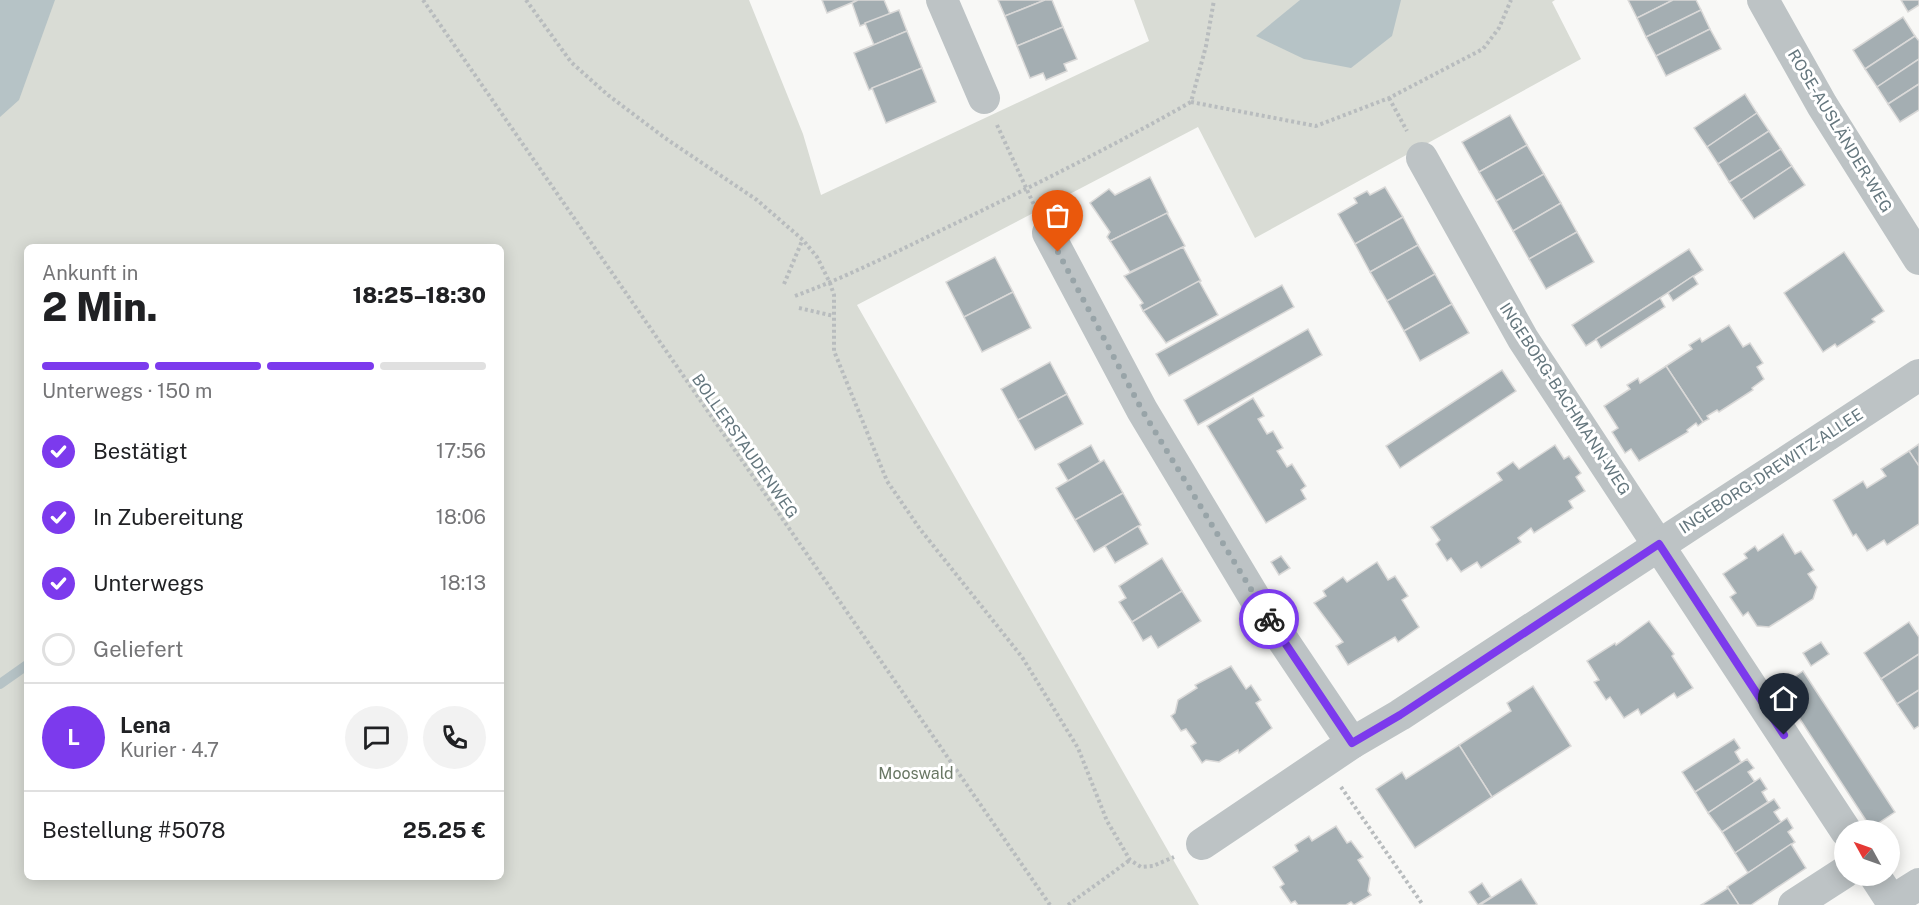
<!DOCTYPE html>
<html lang="de">
<head>
<meta charset="utf-8">
<style>
  :root { --surface:#fff; --page:#f2f2f2; --text:#202124; --muted:#757577; --line:#e0e0e0; --accent:#7c3aed }
  body { margin:0; font-family:"Public Sans",sans-serif; background:var(--page); color:var(--text); height:100vh; display:flex; flex-direction:column; font-size:22px; white-space:nowrap }
  * { box-sizing:border-box; margin:0 }
  p { font-size:20px; color:var(--muted) }
  .icon { flex:none; width:33px; height:33px; fill:none; stroke:currentColor; stroke-width:2; stroke-linecap:round; stroke-linejoin:round }
  .map { position:relative; flex:1; overflow:hidden }
  .drawer { position:absolute; left:24px; top:244px; width:480px; height:636px; display:flex; flex-direction:column; background:var(--surface); border-radius:9px; box-shadow:0 3px 15px #0003 }
  .drawer>* { flex:none }
  .needle { width:39px; rotate:310deg }
  .buttons { position:absolute; left:1834px; top:820px; display:grid; gap:12px }
  .buttons a { display:grid; place-items:center; width:66px; height:66px; border-radius:50%; background:var(--surface); box-shadow:0 3px 15px #0003; font-size:30px }
  .pin { position:absolute; display:grid; place-items:center; width:51px; height:51px; color:#fff; margin:-62px -26px; border-radius:50% 50% 50% 0; rotate:-45deg; box-shadow:0 0 6px #0007 }
  .pin .icon { rotate:45deg }
  .courier { position:absolute; display:grid; place-items:center; width:60px; height:60px; margin:-30px; border:4px solid #7c3aed; border-radius:50%; background:#fff; color:#222; box-shadow:0 2px 8px #0007 }
  .summary em { font-style:normal; font-weight:800 }
  .summary div { display:flex; flex-direction:column-reverse }
  .summary { display:flex; align-items:center; justify-content:space-between; height:102px; padding:0 18px }
  h1 { font-size:39px; font-weight:800; line-height:45px }
  .bar { display:grid; grid-template-columns:repeat(4,1fr); gap:9px 6px; align-content:center; height:72px; padding:0 18px }
  .bar i { height:8px; border-radius:4px; background:var(--line) }
  .bar .selected { background:var(--accent) }
  .bar p { grid-column:span 4 }
  .line { display:flex; align-items:center; gap:15px; padding:0 18px; border-top:2px solid var(--line) }
  .line div { flex:1 }
  .round { display:grid; place-items:center; flex:none; width:63px; height:63px; border-radius:32px; background:var(--page) }
  ol { padding:0 18px; list-style:none }
  li { display:flex; align-items:center; gap:18px; height:66px }
  li p { margin-inline-start:auto }
  li .icon { padding:6px; border-radius:50%; background:var(--accent); color:#fff; stroke-width:4 }
  li:last-child { color:var(--muted) }
  li i { width:33px; height:33px; border:3px solid var(--line); border-radius:50% }
  .map>svg:first-child { display:block }
  .green { fill:#d9dcd5; fill-rule:evenodd }
  .water { fill:#b6c3c6 }
  .lines { fill:none; stroke-linecap:round; stroke-linejoin:round }
  .stream { stroke:#b6c3c6; stroke-width:10 }
  .building { fill:#a4aeb2; stroke:#dad9d8; stroke-width:1.5 }
  .path { stroke:#b8bcbe; stroke-width:4; stroke-dasharray:3 3; stroke-linecap:butt }
  .minor { stroke:#bdc3c5; stroke-width:32 }
  .done { stroke:#98a4a8; stroke-width:6; stroke-dasharray:0 10.8 }
  .route { stroke:#7c3aed; stroke-width:8 }
  .labels { text-anchor:middle; dominant-baseline:central; stroke-width:6; stroke-linejoin:round; paint-order:stroke }
  .street-label { font-size:16px; fill:#65777e; stroke:#fff }
  .park-label { font-size:16px; fill:#697764; stroke:#fff }
</style>
</head>
<body>
<div class="map">
<svg width="1919" height="905" viewBox="0 0 1919 905">
  <rect width="100%" height="100%" fill="#f8f8f6"/>
  <path class="green" d="M0 0H749L803 134 821 195 1149 41 1134 0H1555L1552 2 1581 59 1255 238 1198 127 857 305 1199 905H0ZM27 248H501V878H27Z"/>
  <g class="water">
    <path d="M0 0H55L19 100 0 117Z"/>
    <path d="M1300 0H1401L1392 36 1351 68 1304 59 1256 36Z"/>
  </g>
  <g class="lines">
    <path class="stream" d="M0 684 27 665"/>
  </g>
  <g class="building">
    <path d="M822 0H858L827 13Z"/>
    <path d="M858 0H884L890 14 860 26 852 3Z"/>
    <path d="M998 0H1045L1005 16Z"/>
    <path d="M1045 0H1052L1063 27 1017 46 1005 16Z"/>
    <path d="M1628 0H1673L1637 18Z"/>
    <path d="M1673 0H1696L1701 10 1646 37 1637 18Z"/>
    <path d="M1901 0H1919V5L1908 12Z"/>
    <path d="M899 10 907 31 874 45 865 23Z"/>
    <path d="M1701 10 1710 29 1656 56 1646 37Z"/>
    <path d="M1903 17 1915 36 1865 69 1853 50Z"/>
    <path d="M1063 27 1077 59 1064 64 1067 71 1046 80 1043 73 1030 78 1017 46Z"/>
    <path d="M1710 29 1721 49 1666 76 1656 56Z"/>
    <path d="M907 31 922 68 869 90 854 53Z"/>
    <path d="M1915 36 1919 41V59L1877 87 1865 69Z"/>
    <path d="M1919 59V84L1888 104 1877 87Z"/>
    <path d="M922 68 936 102 886 123 872 88Z"/>
    <path d="M1919 84V110L1900 122 1888 104Z"/>
    <path d="M1745 94 1757 113 1707 147 1694 128Z"/>
    <path d="M1757 113 1769 131 1718 164 1707 147Z"/>
    <path d="M1510 115 1527 145 1479 172 1462 142Z"/>
    <path d="M1769 131 1781 149 1729 182 1718 164Z"/>
    <path d="M1527 145 1544 174 1496 201 1479 172Z"/>
    <path d="M1781 149 1792 166 1741 200 1729 182Z"/>
    <path d="M1792 166 1805 185 1754 219 1741 200Z"/>
    <path d="M1544 174 1561 203 1513 231 1496 201Z"/>
    <path d="M1150 177 1168 213 1110 241 1107 237 1110 232 1090 203 1109 189 1115 195Z"/>
    <path d="M1385 187 1403 217 1355 244 1338 214 1357 203 1354 198 1367 191 1370 195Z"/>
    <path d="M1561 203 1577 232 1529 259 1513 231Z"/>
    <path d="M1167 213 1185 246 1130 272 1110 241Z"/>
    <path d="M1403 217 1418 245 1370 272 1355 244Z"/>
    <path d="M1577 232 1594 262 1546 289 1529 259Z"/>
    <path d="M1418 245 1435 274 1387 301 1370 272Z"/>
    <path d="M1183 247 1201 281 1143 311 1140 305 1143 303 1124 276Z"/>
    <path d="M1689 249 1703 270 1586 346 1572 325Z"/>
    <path d="M1844 252 1884 311 1872 319 1875 322 1837 347 1835 344 1823 352 1784 293Z"/>
    <path d="M995 257 1013 292 964 317 946 282Z"/>
    <path d="M1435 274 1452 304 1404 331 1387 301Z"/>
    <path d="M1693 276 1698 284 1673 301 1668 293Z"/>
    <path d="M1199 281 1218 315 1166 343 1143 311Z"/>
    <path d="M1282 285 1294 307 1169 376 1156 354Z"/>
    <path d="M1013 292 1031 328 982 352 964 317Z"/>
    <path d="M1660 298 1665 307 1601 348 1596 339Z"/>
    <path d="M1452 304 1469 333 1420 361 1404 331Z"/>
    <path d="M1729 325 1743 347 1750 343 1763 363 1757 367 1764 379 1752 388 1753 390 1719 412 1717 410 1707 416 1709 419 1703 422 1666 366 1692 349 1689 345 1700 338 1702 342Z"/>
    <path d="M1308 329 1322 355 1198 425 1184 400Z"/>
    <path d="M1050 362 1067 394 1018 420 1001 389Z"/>
    <path d="M1666 366 1703 422 1698 426 1696 423 1687 430 1688 432 1639 461 1631 449 1625 453 1612 432 1618 428 1604 406 1630 389 1627 385 1638 378 1640 383Z"/>
    <path d="M1502 370 1516 391 1400 468 1386 446Z"/>
    <path d="M1067 394 1083 424 1035 450 1018 420Z"/>
    <path d="M1253 398 1264 416 1258 419 1267 434 1273 431 1283 448 1277 451 1287 467 1292 464 1306 486 1301 490 1306 499 1266 523 1207 426Z"/>
    <path d="M1919 444V466L1909 451Z"/>
    <path d="M1091 445 1100 462 1068 481 1058 464Z"/>
    <path d="M1555 445 1564 459 1569 456 1581 473 1576 477 1585 491 1569 501 1573 508 1534 533 1531 528 1518 538 1521 542 1481 568 1477 562 1461 572 1451 558 1447 561 1436 544 1440 540 1431 527 1502 480 1497 473 1513 462 1519 469Z"/>
    <path d="M1909 451 1919 466V524L1887 545 1884 540 1867 551 1856 534 1853 536 1833 500 1863 481 1867 488 1886 476 1881 469Z"/>
    <path d="M1104 460 1123 493 1075 520 1056 488Z"/>
    <path d="M1123 493 1141 525 1094 552 1075 520Z"/>
    <path d="M1138 526 1148 544 1115 563 1105 546Z"/>
    <path d="M1783 534 1795 554 1801 551 1814 570 1808 574 1817 587 1813 599 1769 627 1757 626 1748 612 1743 616 1730 597 1736 593 1723 574 1747 558 1744 554 1755 546 1758 551Z"/>
    <path d="M1281 556 1290 568 1279 575 1271 562Z"/>
    <path d="M1162 558 1182 591 1132 622 1119 602 1126 598 1119 586Z"/>
    <path d="M1377 562 1388 580 1395 576 1408 596 1402 600 1419 627 1398 642 1395 637 1348 665 1336 646 1343 642 1314 603 1326 596 1323 591 1343 577 1347 582Z"/>
    <path d="M1182 591 1201 621 1158 648 1151 636 1143 641 1132 622Z"/>
    <path d="M1649 621 1674 654 1672 656 1693 688 1677 698 1674 693 1641 715 1638 709 1624 718 1610 697 1606 700 1594 682 1599 680 1587 661 1615 643 1616 645Z"/>
    <path d="M1909 622 1919 637V654L1881 679 1864 653Z"/>
    <path d="M1821 642 1829 654 1811 666 1803 653Z"/>
    <path d="M1919 654V690L1897 704 1881 679Z"/>
    <path d="M1231 666 1246 689 1251 685 1261 700 1256 703 1272 728 1239 753 1238 750 1219 762 1206 760 1202 763 1191 746 1196 743 1186 729 1181 731 1171 716 1175 713 1178 700 1197 688 1195 685Z"/>
    <path d="M1803 671 1895 812 1871 828 1779 687Z"/>
    <path d="M1533 686 1571 746 1492 797 1459 745 1511 711 1507 703Z"/>
    <path d="M1919 690V726L1914 729 1897 704Z"/>
    <path d="M1734 739 1740 748 1735 752 1741 762 1695 792 1682 772Z"/>
    <path d="M1459 745 1492 797 1415 848 1376 789 1402 772 1406 779Z"/>
    <path d="M1747 759 1754 768 1748 772 1755 782 1708 813 1695 792Z"/>
    <path d="M1760 778 1767 789 1762 792 1768 802 1722 832 1708 813Z"/>
    <path d="M1774 799 1780 808 1774 812 1781 822 1735 853 1722 832Z"/>
    <path d="M1787 818 1793 828 1788 832 1795 842 1748 873 1735 853Z"/>
    <path d="M1336 826 1347 843 1351 841 1363 857 1358 860 1370 878 1368 891 1371 895 1354 905 1351 902 1346 905H1298L1295 901 1291 903 1280 887 1284 884 1273 867 1298 851 1295 845 1309 836 1312 841Z"/>
    <path d="M1791 844 1806 868 1751 905H1739L1727 887Z"/>
    <path d="M1521 879 1537 904 1535 905H1480Z"/>
    <path d="M1482 883 1491 897 1478 905 1469 892Z"/>
    <path d="M1728 888 1739 905H1701Z"/>
  </g>
  <g class="lines">
    <g class="path">
      <path d="M423 0 1050 905"/>
      <path d="M526 0 571 62 608 95 665 138 757 200 803 240 817 257 830 283 834 295V351L887 481 920 529 1022 657 1078 748 1107 821 1130 860 1141 867 1153 866 1174 857"/>
      <path d="M1389 98 1407 131"/>
      <path d="M1191 102 1316 126 1389 98 1483 49 1499 28 1511 0"/>
      <path d="M997 125 1034 205"/>
      <path d="M784 284 802 241"/>
      <path d="M795 296C849 276 900 250 952 225 1033 186 1113 146 1191 102L1206 46 1214 0"/>
      <path d="M799 308 834 316"/>
      <path d="M1341 787 1423 905"/>
      <path d="M1068 905 1130 860"/>
    </g>
    <g class="minor">
      <path d="M942 0 984 98"/>
      <path d="M1763 0 1822 105 1919 259"/>
      <path d="M1422 158 1523 339 1846 831"/>
      <path d="M1048 233 1142 410 1256 600 1352 743"/>
      <path d="M1202 844 1352 743 1400 715 1919 375"/>
      <path d="M1875 876 1894 905"/>
      <path d="M1892 901 1919 884"/>
      <path d="M1794 905 1845 872"/>
    </g>
  </g>
  <g class="lines">
    <path class="done" d="M1058 252 1142 410 1269 619"/>
    <path class="route" d="M1269 619 1352 743 1400 715 1659 544 1784 735"/>
  </g>
  <g class="labels">
    <g class="street-label">
      <text transform="translate(1840 131) rotate(59)">ROSE-AUSLÄNDER-WEG</text>
      <text transform="translate(1565 399) rotate(57)">INGEBORG-BACHMANN-WEG</text>
      <text transform="translate(745 446) rotate(55)">BOLLERSTAUDENWEG</text>
      <text transform="translate(1771 471) rotate(-33)">INGEBORG-DREWITZ-ALLEE</text>
    </g>
    <g class="park-label">
      <text x="916" y="773">Mooswald</text>
    </g>
  </g>
</svg>
<div class="buttons">
<a><svg class="needle" viewBox="-14 -14 28 28"><path d="M0-13l5 13h-10z" fill="#e53935"/><path d="M0 13l5-13h-10z" fill="#757577"/></svg></a>
</div>
<div class="pin" style="left:1058px;top:252px;background:#ea580c"><svg class="icon" aria-label="bag" viewBox="0 0 24 24"><path d="M5 8h14l-1 12H6zM9 8a3 3 0 0 1 6 0"/></svg></div>
<div class="pin" style="left:1784px;top:735px;background:#1f2937"><svg class="icon" aria-label="home" viewBox="0 0 24 24"><path d="M3 11l9-7 9 7M6 9v11h12V9"/></svg></div>
<div class="courier" style="left:1269px;top:619px"><svg class="icon" aria-label="bike" viewBox="0 0 24 24"><circle cx="6" cy="16" r="4"/><circle cx="18" cy="16" r="4"/><path d="M6 16l4-8h5l3 8M10 8l3 8H6M13 5h3"/></svg></div>
<section class="drawer">
<div class="summary"><div><h1>2 Min.</h1><p>Ankunft in</p></div><em>18:25–18:30</em></div>
<div class="bar"><i class="selected"></i><i class="selected"></i><i class="selected"></i><i></i><p>Unterwegs · 150 m</p></div>
<ol>
<li><svg class="icon" aria-label="check" viewBox="0 0 24 24"><path d="M5 12l5 5 9-10"/></svg>Bestätigt<p>17:56</p></li>
<li><svg class="icon" aria-label="check" viewBox="0 0 24 24"><path d="M5 12l5 5 9-10"/></svg>In Zubereitung<p>18:06</p></li>
<li><svg class="icon" aria-label="check" viewBox="0 0 24 24"><path d="M5 12l5 5 9-10"/></svg>Unterwegs<p>18:13</p></li>
<li><i></i>Geliefert</li>
</ol>
<div class="line" style="height:108px"><b class="round" style="background:var(--accent);color:#fff">L</b><div><b>Lena</b><p>Kurier · 4.7</p></div><a class="round"><svg class="icon" aria-label="chat" viewBox="0 0 24 24"><path d="M4 5h16v11H9l-5 4z"/></svg></a><a class="round"><svg class="icon" aria-label="phone" viewBox="0 0 24 24"><path d="M5 4h4l2 5-3 2q2 4 5 5l2-3 5 2v4C11 20 4 13 5 4z"/></svg></a></div>
<div class="line" style="height:78px"><div>Bestellung #5078</div><b>25.25 €</b></div>
</section>
</div>
</body>
</html>
